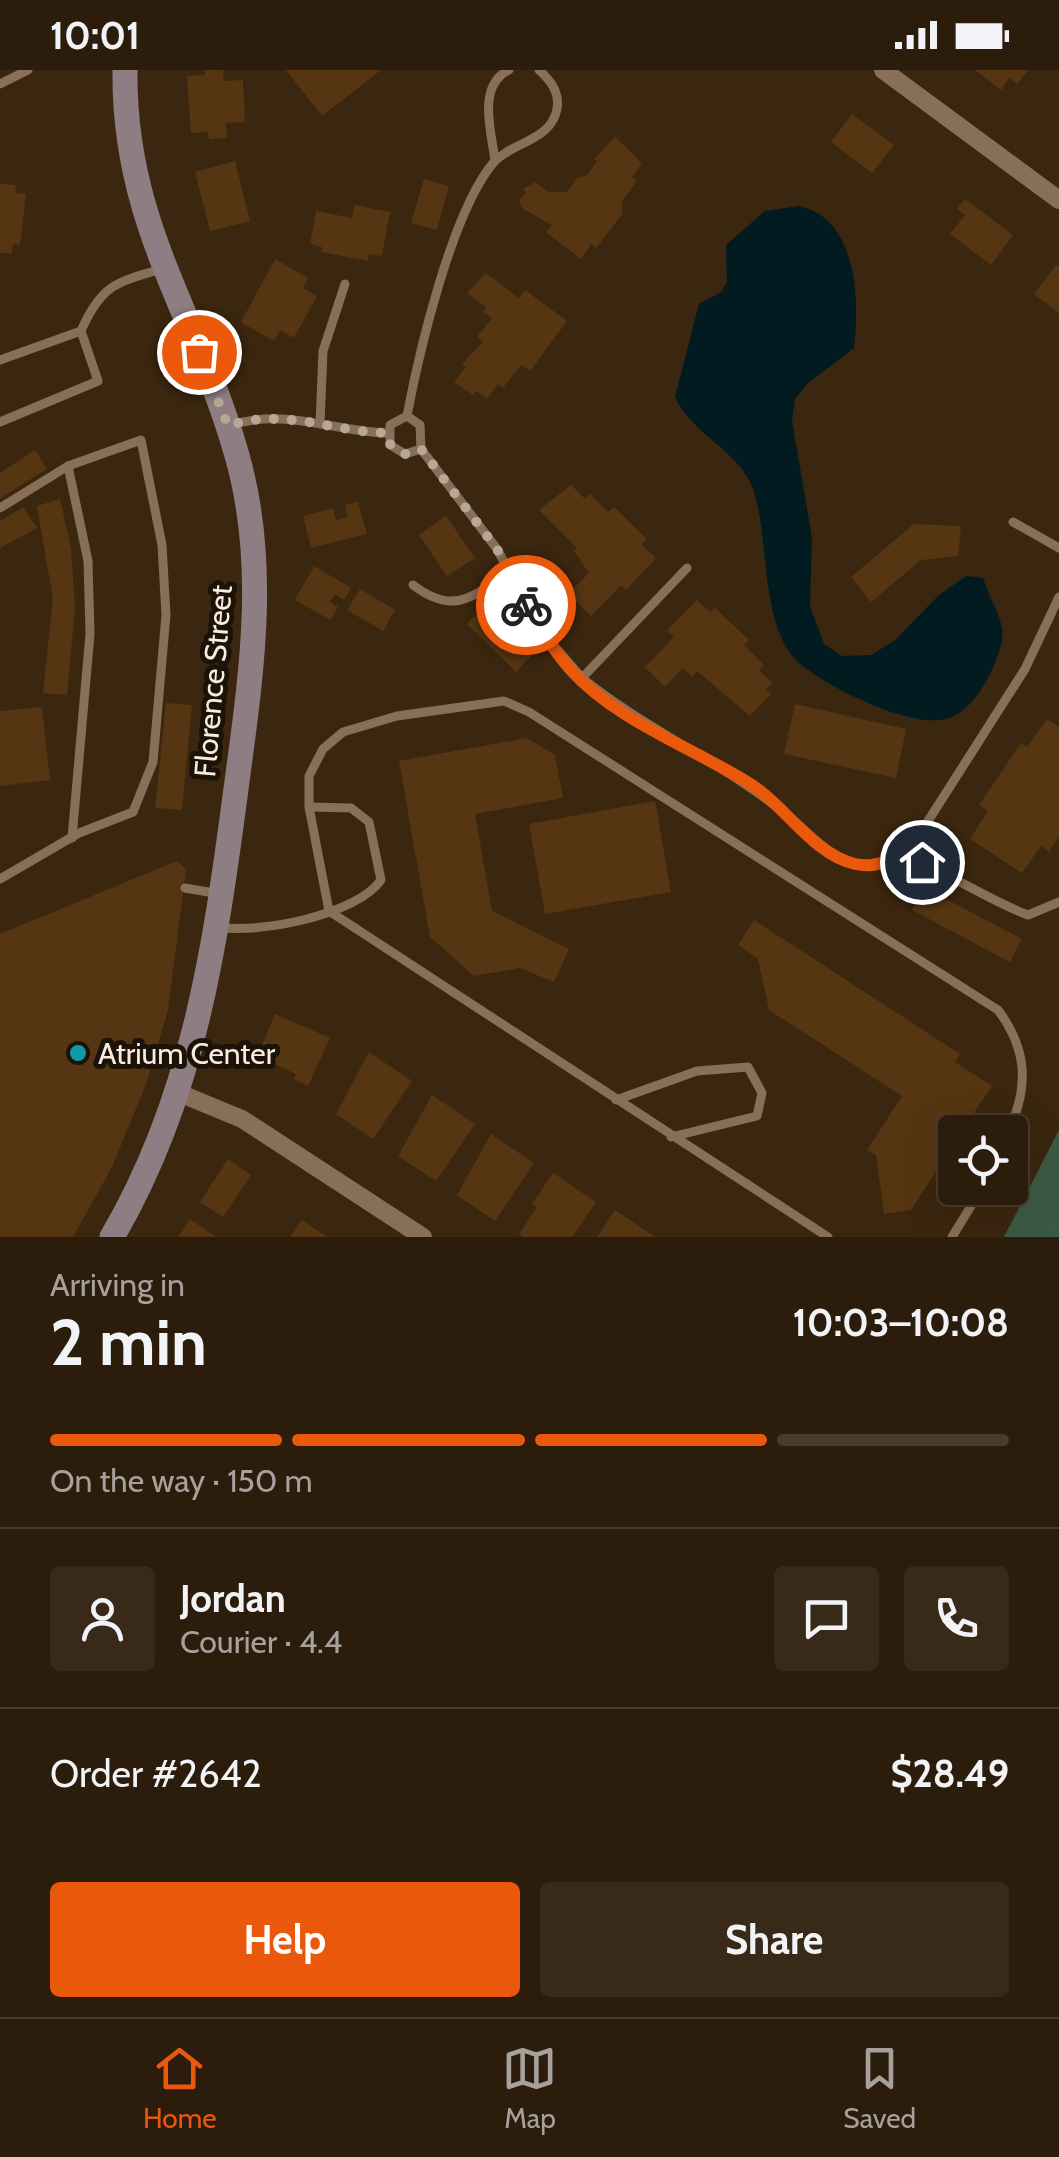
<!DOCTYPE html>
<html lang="en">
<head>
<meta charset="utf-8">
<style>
  :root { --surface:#2c1c0b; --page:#382919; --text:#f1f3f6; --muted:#a6a19d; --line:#483a2c; --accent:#ea580c }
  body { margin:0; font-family:Cabin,sans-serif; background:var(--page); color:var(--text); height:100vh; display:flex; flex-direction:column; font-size:38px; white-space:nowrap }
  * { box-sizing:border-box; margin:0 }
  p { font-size:32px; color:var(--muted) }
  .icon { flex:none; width:55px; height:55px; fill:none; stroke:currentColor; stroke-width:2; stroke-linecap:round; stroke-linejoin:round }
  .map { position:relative; height:1167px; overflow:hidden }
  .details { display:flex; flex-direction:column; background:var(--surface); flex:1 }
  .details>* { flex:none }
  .buttons { position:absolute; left:938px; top:1045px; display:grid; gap:20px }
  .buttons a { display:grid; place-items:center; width:90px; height:90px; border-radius:10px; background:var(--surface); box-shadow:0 10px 40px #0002,0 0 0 2px var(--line); font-size:50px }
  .pin { position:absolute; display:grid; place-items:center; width:85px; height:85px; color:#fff; margin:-42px; border:5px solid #fff; border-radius:50%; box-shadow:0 2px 10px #0007 }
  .courier { position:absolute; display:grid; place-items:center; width:100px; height:100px; margin:-50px; border:8px solid #ea580c; border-radius:50%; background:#fff; color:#222; box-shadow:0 2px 12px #0007 }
  .head em { font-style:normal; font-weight:700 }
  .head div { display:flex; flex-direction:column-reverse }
  .head { display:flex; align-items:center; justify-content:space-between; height:170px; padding:0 50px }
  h1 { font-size:65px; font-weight:700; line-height:75px }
  .bar { display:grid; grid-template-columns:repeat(4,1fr); gap:15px 10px; align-content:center; height:120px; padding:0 50px }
  .bar i { height:12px; border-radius:8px; background:var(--line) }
  .bar .on { background:var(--accent) }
  .bar p { grid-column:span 4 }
  .line { display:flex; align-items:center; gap:25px; padding:0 50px; border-top:2px solid var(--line) }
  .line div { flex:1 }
  .round { display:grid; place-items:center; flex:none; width:105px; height:105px; border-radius:10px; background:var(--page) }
  .cta { display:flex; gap:20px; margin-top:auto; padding:20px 50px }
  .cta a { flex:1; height:115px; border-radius:10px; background:var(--accent); color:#fff; font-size:40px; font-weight:700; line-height:115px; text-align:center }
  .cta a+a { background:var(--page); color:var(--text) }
  .status { display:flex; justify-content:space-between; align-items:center; height:70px; padding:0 50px; background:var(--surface); direction:ltr }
  .status svg { height:28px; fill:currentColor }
  .dock { display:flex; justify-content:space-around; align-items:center; height:140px; border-top:2px solid var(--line); background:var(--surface); font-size:28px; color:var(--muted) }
  .dock a { display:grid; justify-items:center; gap:5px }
  .dock .on { color:var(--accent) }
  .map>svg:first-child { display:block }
  .green { fill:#3b5a43 }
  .water { fill:#021b21 }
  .building { fill:#563612 }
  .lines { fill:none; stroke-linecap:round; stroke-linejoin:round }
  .lane { stroke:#886f57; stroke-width:9 }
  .street { stroke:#886f57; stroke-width:18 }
  .secondary { stroke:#8e7e83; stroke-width:25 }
  .done { stroke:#b7a796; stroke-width:10; stroke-dasharray:0 18 }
  .route { stroke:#ea580c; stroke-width:12 }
  .culture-dot { fill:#0f9aa8; stroke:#1b1208; stroke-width:4 }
  .labels { text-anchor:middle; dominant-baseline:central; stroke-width:10; stroke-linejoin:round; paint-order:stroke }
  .street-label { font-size:30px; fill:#faecdf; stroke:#1b1208 }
  .poi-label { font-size:30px; fill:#faecdf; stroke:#1b1208; text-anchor:start }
</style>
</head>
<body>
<div class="status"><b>10:01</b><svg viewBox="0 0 49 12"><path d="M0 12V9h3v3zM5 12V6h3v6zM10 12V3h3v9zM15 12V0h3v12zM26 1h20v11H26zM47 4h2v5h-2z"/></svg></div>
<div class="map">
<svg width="1059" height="1167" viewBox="0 0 1059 1167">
  <rect width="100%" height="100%" fill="#3b260f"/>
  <path class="green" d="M1059 1060V1167H1004Z"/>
  <path class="water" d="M799 136C857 148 860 229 854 278L807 314 795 329 792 350 812 468 810 536 824 574 842 586 871 585 894 571 939 525 966 506 983 508C988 524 999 542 1002 558 1005 572 994 596 988 608 979 624 969 639 952 647 917 663 827 617 799 593 759 557 770 467 753 419 739 380 690 363 675 327L699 234 721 222 727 212 726 175 765 141Z"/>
  <g class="building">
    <path d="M205 0H223L224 11 243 10 245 52 226 53 227 68 209 69 208 62 191 63 187 6 205 5Z"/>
    <path d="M286 0H381L322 46Z"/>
    <path d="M975 0H1028L1017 14 1009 8 1001 20Z"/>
    <path d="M852 44 894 75 872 103 831 72Z"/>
    <path d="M615 67 642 93 632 107 637 111 622 131 623 143 596 178 591 174 581 189 546 162 552 155 523 139 519 131 526 122 523 119 535 112 549 122H567L577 108 586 106 597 91 594 89Z"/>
    <path d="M235 91 250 151 210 161 195 102Z"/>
    <path d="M424 109 449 116 437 160 411 153Z"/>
    <path d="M0 114 16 115 15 123 26 124 20 175 13 174 12 184 0 183Z"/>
    <path d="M965 129 1013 165 991 195 950 164 965 145 957 139Z"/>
    <path d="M354 135 390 142 382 186 369 184 368 191 321 182 322 177 310 174 316 141 352 148Z"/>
    <path d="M275 189 308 208 303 218 317 226 294 268 280 260 274 271 241 252Z"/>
    <path d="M1056 195 1059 197V243L1034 224Z"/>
    <path d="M486 203 519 228 525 220 567 251 530 301 521 295 503 318 498 314 487 329 476 321 473 325 454 312 466 297 462 294 483 272 477 267 492 248 483 242 487 238 467 223Z"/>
    <path d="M35 380 47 399 0 428V403Z"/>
    <path d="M571 415 585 429 590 424 608 442 614 437 647 469 642 475 656 488 626 520 621 515 591 546 568 524 589 503 574 481 577 478 539 440Z"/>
    <path d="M60 429 71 479 75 537 67 625 43 623 53 529 37 436Z"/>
    <path d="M358 432 367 464 311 478 303 446 333 438 336 450 348 447 345 435Z"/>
    <path d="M23 437 37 458 0 478V451Z"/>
    <path d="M446 446 475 488 447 506 419 465Z"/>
    <path d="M914 454 961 456 958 486 921 490 871 532 851 507Z"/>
    <path d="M314 496 351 518 344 530 335 524 330 532 338 537 330 550 295 530Z"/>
    <path d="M360 519 395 540 383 561 347 540Z"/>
    <path d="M697 530 710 542 715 538 749 570 744 575 764 595 759 600 773 613 766 619 771 624 750 646 697 601 692 607 683 598 665 617 645 597 674 567 667 560Z"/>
    <path d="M496 535 542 575 516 602 467 554 481 539 487 545Z"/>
    <path d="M166 633 192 635 182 740 155 738Z"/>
    <path d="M795 634 906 659 896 708 784 684Z"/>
    <path d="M42 637 50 710 0 716V641Z"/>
    <path d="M1047 649 1059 657V766L1049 782 1041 776 1022 803 970 769 988 741 979 735 1021 673 1027 677Z"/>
    <path d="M527 668 555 685 563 728 475 744 492 841 569 879 554 912 520 898 474 906 430 867 399 691Z"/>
    <path d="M655 731 671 822 545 844 529 754Z"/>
    <path d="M177 791 186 799 168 940 146 1014 112 1097 73 1167H0V864Z"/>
    <path d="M923 817 1022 869 1010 892 912 840Z"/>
    <path d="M754 850 960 984 955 992 992 1016 961 1062H955V1072L911 1140 884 1144 876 1085 867 1080 902 1026 769 940 758 889 738 875Z"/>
    <path d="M275 944 330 968 308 1016 294 1009 296 1004 257 986Z"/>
    <path d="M369 982 412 1011 373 1069 336 1044Z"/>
    <path d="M432 1025 475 1054 436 1111 398 1086Z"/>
    <path d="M491 1064 534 1093 495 1151 457 1125Z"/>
    <path d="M228 1089 251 1105 223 1147 200 1132Z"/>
    <path d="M553 1103 596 1132 572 1167H523L519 1164 537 1137 532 1134Z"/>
    <path d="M615 1140 655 1167H597Z"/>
    <path d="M190 1149 216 1167H178Z"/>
    <path d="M302 1150 327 1167H290Z"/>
  </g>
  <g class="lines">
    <g class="lane">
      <path d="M0 14 28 0"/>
      <path d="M495 91C492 63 476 16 509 0"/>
      <path d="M0 290 81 261"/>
      <path d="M407 346C419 282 452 141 494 92 512 72 551 71 557 39 560 22 550 10 539 0"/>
      <path d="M407 346 390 355V375L405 384 421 379"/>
      <path d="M407 346 420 355 421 379"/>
      <path d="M0 352 98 311 81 261C101 215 116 212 162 199"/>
      <path d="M320 354 323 281 345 214"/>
      <path d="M228 356C284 337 331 361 387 363"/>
      <path d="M421 379 497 479 542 562 582 608"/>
      <path d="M68 396 88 491 90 564 72 768"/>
      <path d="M0 438 68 396 141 370 162 475 166 545 153 692 133 742 79 763 0 809"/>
      <path d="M1013 452 1059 478"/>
      <path d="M687 498 582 608C648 661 728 695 793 750 811 765 832 789 856 794 885 800 903 782 921 762L1025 599 1059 527"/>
      <path d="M413 515C454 546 472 527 509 502"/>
      <path d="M901 785C946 800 983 828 1028 845L1059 832"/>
      <path d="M185 818 220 824"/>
      <path d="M218 857C259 864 357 845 381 810L369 752 351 738 309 737"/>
      <path d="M616 1030 697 1001 748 997 762 1023 757 1046 671 1067"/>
      <path d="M828 1167 329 841 309 737V706L323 679 343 662 397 646 504 631 529 642 998 940C1028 980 1029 1018 1008 1062"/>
      <path d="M952 1167 982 1118"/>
    </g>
    <g class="street">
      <path d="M883 0 1059 130"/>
      <path d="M179 1023 242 1049 423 1167"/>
    </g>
    <path class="secondary" d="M112 1167C194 1027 215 878 236 719 251 606 269 494 236 382 196 243 123 154 125 0"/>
  </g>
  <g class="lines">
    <path class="done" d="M199 282 228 356C284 337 331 362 387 363L390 374 405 384 421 379 497 479 526 535"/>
    <path class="route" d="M526 535C539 557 553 580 570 599 616 651 694 678 752 715 786 737 814 785 855 794 883 800 890 782 922 792"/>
  </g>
  <circle class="culture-dot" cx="78" cy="983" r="10"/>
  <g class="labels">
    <g class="street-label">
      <text transform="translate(213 611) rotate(-85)">Florence Street</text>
    </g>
    <g class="poi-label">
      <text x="98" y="983">Atrium Center</text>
    </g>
  </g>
</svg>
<div class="buttons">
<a><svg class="icon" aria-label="locate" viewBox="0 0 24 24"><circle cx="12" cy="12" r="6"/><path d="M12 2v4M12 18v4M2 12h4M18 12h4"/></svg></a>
</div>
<div class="pin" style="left:199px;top:282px;background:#ea580c"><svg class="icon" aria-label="bag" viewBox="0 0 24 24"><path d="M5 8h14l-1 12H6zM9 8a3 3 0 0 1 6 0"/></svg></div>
<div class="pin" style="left:922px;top:792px;background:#1f2937"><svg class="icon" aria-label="home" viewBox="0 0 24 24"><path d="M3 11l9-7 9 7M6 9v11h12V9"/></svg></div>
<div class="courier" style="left:526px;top:535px"><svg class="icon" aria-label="bike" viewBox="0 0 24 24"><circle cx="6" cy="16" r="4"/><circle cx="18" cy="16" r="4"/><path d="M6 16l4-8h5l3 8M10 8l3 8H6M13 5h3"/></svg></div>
</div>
<section class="details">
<div class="head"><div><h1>2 min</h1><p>Arriving in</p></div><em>10:03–10:08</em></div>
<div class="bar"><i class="on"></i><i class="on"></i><i class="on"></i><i></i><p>On the way · 150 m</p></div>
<div class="line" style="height:180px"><a class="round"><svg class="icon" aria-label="person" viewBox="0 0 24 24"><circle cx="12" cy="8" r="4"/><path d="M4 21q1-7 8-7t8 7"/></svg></a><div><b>Jordan</b><p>Courier · 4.4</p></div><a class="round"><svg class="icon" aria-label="chat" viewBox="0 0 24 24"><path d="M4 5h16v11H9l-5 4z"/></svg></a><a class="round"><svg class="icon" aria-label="phone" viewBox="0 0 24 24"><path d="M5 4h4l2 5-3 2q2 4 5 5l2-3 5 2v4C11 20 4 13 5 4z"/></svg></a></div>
<div class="line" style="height:130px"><div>Order #2642</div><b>$28.49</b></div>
<div class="cta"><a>Help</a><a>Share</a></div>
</section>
<nav class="dock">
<a class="on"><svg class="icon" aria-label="home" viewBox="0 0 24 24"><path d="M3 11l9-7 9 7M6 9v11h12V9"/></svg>Home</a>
<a><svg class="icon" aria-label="map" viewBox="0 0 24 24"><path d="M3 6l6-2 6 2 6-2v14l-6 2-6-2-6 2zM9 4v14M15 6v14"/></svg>Map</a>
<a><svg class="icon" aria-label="saved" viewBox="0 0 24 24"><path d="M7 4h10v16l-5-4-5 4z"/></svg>Saved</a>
</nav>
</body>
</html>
